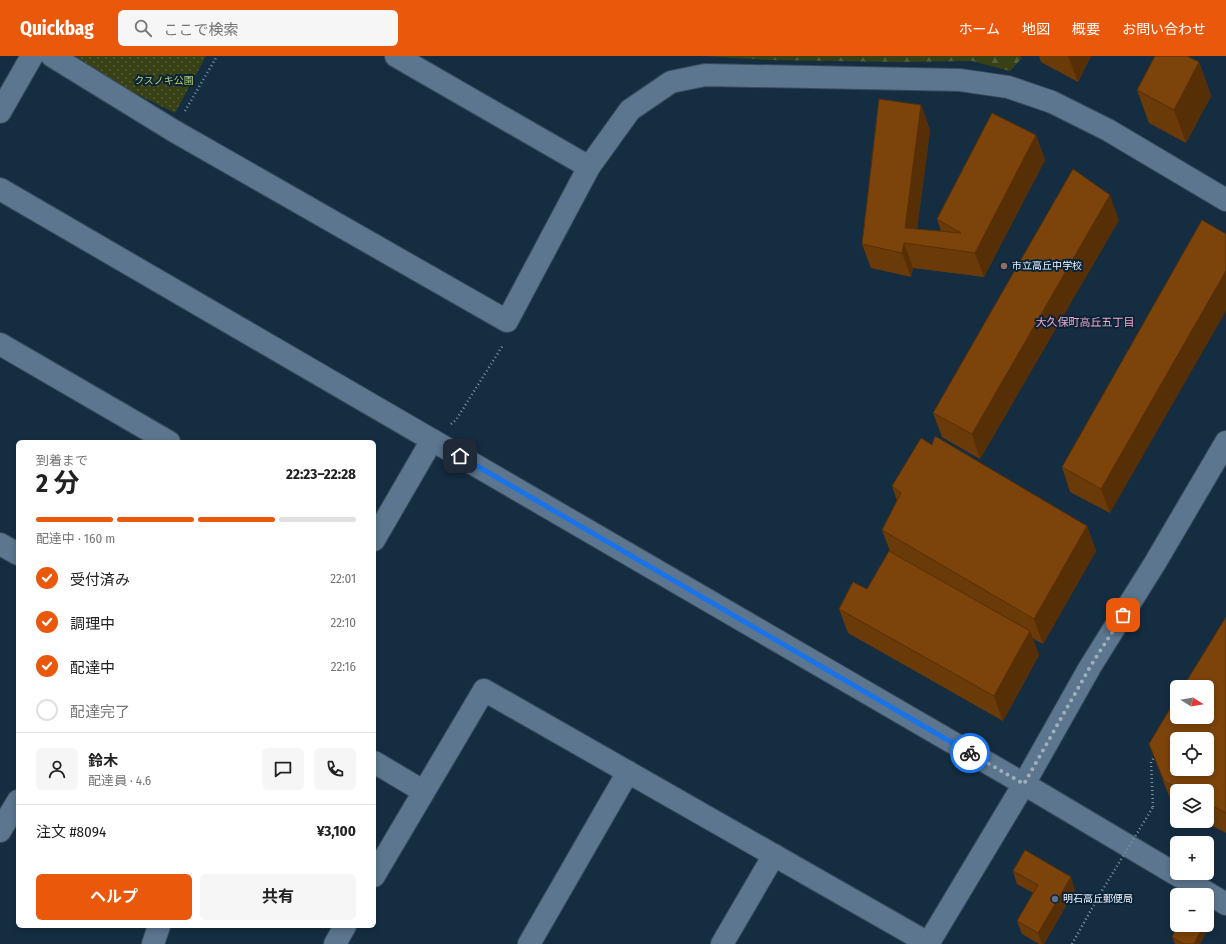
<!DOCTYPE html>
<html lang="ja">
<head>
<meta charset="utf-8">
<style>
  :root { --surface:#fff; --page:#f6f6f6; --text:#222; --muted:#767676; --line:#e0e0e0; --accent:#ea580c }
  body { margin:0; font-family:"Fira Sans Condensed","Noto Sans JP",sans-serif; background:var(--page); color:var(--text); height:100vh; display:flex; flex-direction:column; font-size:15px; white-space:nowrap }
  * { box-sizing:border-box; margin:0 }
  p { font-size:13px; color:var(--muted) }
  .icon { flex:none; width:22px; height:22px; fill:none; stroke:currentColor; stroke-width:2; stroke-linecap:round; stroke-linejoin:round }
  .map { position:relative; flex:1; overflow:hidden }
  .details { position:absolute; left:16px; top:384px; width:360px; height:488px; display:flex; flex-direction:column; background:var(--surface); border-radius:6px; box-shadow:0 2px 6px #0003 }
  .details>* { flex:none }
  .needle { width:26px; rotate:101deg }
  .fabs { position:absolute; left:1170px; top:624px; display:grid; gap:8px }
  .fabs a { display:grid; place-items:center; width:44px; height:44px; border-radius:6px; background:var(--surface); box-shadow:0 2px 6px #0003; font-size:20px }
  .pin { position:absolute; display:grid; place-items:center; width:34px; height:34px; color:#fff; margin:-17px; border-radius:8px; box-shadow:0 2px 6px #0006 }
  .courier { position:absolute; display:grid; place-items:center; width:40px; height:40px; margin:-20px; border:3px solid #1a73e8; border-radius:50%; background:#fff; color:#222; box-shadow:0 1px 5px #0007 }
  .headline em { font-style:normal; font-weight:700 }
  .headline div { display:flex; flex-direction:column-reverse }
  .headline { display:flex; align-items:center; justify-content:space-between; height:68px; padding:0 20px }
  h1 { font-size:26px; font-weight:700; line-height:30px }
  .bar { display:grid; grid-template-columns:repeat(4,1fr); gap:6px 4px; align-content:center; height:48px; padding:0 20px }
  .bar i { height:5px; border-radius:3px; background:var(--line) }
  .bar .current { background:var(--accent) }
  .bar p { grid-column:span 4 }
  .line { display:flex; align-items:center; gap:10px; padding:0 20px; border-top:1px solid var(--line) }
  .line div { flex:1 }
  .round { display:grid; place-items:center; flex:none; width:42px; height:42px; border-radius:6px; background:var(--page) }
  ol { padding:0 20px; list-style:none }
  li { display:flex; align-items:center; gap:12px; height:44px }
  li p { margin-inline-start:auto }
  li .icon { padding:4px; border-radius:50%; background:var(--accent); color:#fff; stroke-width:4 }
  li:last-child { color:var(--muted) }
  li i { width:22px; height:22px; border:2px solid var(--line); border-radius:50% }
  .cta { display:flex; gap:8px; margin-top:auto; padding:8px 20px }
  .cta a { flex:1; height:46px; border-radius:6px; background:var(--accent); color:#fff; font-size:16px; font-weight:700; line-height:46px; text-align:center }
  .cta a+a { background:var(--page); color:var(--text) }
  header { display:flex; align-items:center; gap:24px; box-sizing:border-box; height:56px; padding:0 20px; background:var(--accent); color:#fff }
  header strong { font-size:19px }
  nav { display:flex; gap:22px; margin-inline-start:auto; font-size:14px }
  .search { width:280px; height:36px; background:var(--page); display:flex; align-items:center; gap:10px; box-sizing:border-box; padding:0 14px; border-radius:6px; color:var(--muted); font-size:15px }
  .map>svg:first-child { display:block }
  .forest { fill:url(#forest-firs) }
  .park { fill:url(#park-dots) }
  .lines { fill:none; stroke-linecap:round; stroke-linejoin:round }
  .minor-casing { stroke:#394a5b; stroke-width:24 }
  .tertiary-casing { stroke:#394a5b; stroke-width:24 }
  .path { stroke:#8393a1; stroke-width:2.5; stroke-dasharray:1 3; stroke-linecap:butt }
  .minor { stroke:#5b768e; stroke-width:22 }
  .tertiary { stroke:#5b768e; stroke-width:22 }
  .path-bridge { stroke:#8393a1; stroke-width:2.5; stroke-dasharray:1 3; stroke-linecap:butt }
  .wall { fill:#6b3a09 }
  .shaded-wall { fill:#572f07 }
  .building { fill:#7c430a; stroke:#572f07; fill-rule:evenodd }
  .done { stroke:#a1afbc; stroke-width:4; stroke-dasharray:0 7.2 }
  .route { stroke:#1a73e8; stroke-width:5 }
  .education-dot { fill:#8d6e63; stroke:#0a2337; stroke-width:1.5 }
  .service-dot { fill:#5c6f8a; stroke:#0a2337; stroke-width:1.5 }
  .labels { text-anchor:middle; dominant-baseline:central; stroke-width:4; stroke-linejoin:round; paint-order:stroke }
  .park-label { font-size:10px; fill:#bad16b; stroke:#0a2337 }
  .poi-label { font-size:10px; fill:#edf5fe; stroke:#0a2337; text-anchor:start }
  .neighbourhood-label { font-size:11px; fill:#f2a7cd; stroke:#0a2337 }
</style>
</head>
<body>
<header>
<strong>Quickbag</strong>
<div class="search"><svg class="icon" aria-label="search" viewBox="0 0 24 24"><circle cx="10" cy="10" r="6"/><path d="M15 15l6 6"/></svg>ここで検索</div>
<nav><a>ホーム</a><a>地図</a><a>概要</a><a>お問い合わせ</a></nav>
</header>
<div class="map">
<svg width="1226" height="888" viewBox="0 0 1226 888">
  <defs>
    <pattern id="forest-firs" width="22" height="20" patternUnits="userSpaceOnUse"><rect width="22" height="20" fill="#384116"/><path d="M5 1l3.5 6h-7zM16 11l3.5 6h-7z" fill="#555d39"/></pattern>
    <pattern id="park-dots" width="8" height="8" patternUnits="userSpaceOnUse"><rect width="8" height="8" fill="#384116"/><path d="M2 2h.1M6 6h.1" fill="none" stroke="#555d39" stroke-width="1.8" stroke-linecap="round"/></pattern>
  </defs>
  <rect width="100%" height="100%" fill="#152d41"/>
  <path class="forest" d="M703 0H1020L1022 2 1010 15 972 5 901 6 769 4Z"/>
  <path class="park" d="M72 0H206L175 57 75 7Z"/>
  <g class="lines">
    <defs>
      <g id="minor">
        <path d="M52 0 174 75 507 265 589 111 630 54 671 26 705 19 960 24 1008 31 1052 46 1108 74 1226 144"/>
        <path d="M396 0 589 111"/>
        <path d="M0 56 32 0"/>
        <path d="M0 288 169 386"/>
        <path d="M0 488 18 498"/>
        <path d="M374 706 423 735"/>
        <path d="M0 775 18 745"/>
        <path d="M374 820 484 634 928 887"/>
        <path d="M335 888 345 870"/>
        <path d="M529 888 628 716"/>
        <path d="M722 888 774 799"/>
        <path d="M928 888 1024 728 1090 611 1155 507 1226 386"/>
      </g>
      <g id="tertiary">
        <path d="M0 133 1024 728 1226 848"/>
        <path d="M374 484 432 384"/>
        <path d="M153 888 159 870"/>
      </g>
    </defs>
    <use href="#minor" class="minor-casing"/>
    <use href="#tertiary" class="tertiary-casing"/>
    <g class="path">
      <path d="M185 55 217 0"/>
      <path d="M451 368 456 364 503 289"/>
      <path d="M1153 751 1151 706 1156 698"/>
      <path d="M1072 888 1100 838"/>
    </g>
    <use href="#minor" class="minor"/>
    <use href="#tertiary" class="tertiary"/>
    <path class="path-bridge" d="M1100 838 1153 751"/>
  </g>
  <g class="wall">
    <path d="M1039 0H1091L1078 26 1041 6Z"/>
    <path d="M1199 6 1211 40 1186 87 1149 67 1137 34Z"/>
    <path d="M921 49 930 74 917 173 941 175 937 163 1036 79 1045 104 984 221 913 212 911 221 871 212 862 188Z"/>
    <path d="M1119 164 980 403 942 381 933 357Z"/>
    <path d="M1226 178 1110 457 1070 436 1062 411Z"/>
    <path d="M932 389 1087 470 1096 495 1043 588 1032 582 1039 599 1003 665 848 577 839 553 867 533 890 495 882 474 897 445 892 430Z"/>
    <path d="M1226 561V777L1203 765H1207V735H1177V752L1173 750 1158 712 1149 688Z"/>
    <path d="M1013 815 1075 834 1044 888H1039L1022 878 1017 865 1033 837 1017 828Z"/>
    <path d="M1206 876 1200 888H1175L1172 881Z"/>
  </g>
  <g class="shaded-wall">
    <path d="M1068 0H1091L1078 26Z"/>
    <path d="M1199 6 1211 40 1186 87 1174 54Z"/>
    <path d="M921 49 930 74 915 189 905 172Z"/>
    <path d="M1036 79 1045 104 984 221 975 197Z"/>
    <path d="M1110 139 1119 164 980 403 972 378Z"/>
    <path d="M904 187 913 212 911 221 902 197Z"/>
    <path d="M1226 215V255L1110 457 1101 433Z"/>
    <path d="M1087 470 1096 495 1043 588 1034 563Z"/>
    <path d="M1030 575 1039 599 1003 665 994 640Z"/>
    <path d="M1071 821 1075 834 1044 888H1042L1038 877Z"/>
    <path d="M1204 869 1206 876 1200 888H1194Z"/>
  </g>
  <g class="building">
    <path d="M1155 0H1187L1199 6 1174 54 1137 34Z"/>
    <path d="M879 43 921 49 905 172 961 177 937 163 992 57 1036 79 975 197 904 187 902 197 862 188Z"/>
    <path d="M1073 113 1110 139 972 378 933 357Z"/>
    <path d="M1202 164 1226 178V215L1101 433 1062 411Z"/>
    <path d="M935 380 1087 470 1034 563 882 474 901 437 892 430 921 382 932 389Z"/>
    <path d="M889 495 1030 575 994 640 839 553 853 526 867 533Z"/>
    <path d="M1226 561V757L1207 747V735H1183L1164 725 1149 688 1177 641V661H1207V631H1183ZM1177 683H1207V713H1177Z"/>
    <path d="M1025 794 1071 821 1038 877 1017 865 1038 829 1013 815Z"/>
    <path d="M1178 869H1204L1194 888H1184L1172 881Z"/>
  </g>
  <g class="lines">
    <path class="done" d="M970 697 1024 728 1090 611 1123 559"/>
    <path class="route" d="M460 400 970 697"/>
  </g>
  <circle class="education-dot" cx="1004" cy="210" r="4"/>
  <circle class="service-dot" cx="1055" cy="843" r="4"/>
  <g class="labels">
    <g class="park-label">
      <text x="164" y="25">クスノキ公園</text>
    </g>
    <g class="poi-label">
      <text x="1012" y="210">市立高丘中学校</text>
      <text x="1063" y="843">明石高丘郵便局</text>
    </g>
    <g class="neighbourhood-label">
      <text x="1085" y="266">大久保町高丘五丁目</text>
    </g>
  </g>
</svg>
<div class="fabs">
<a><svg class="needle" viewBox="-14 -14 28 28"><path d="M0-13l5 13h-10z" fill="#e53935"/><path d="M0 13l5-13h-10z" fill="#767676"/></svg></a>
<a><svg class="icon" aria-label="locate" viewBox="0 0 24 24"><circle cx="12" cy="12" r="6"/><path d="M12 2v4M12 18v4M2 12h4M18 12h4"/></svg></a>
<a><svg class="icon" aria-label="layers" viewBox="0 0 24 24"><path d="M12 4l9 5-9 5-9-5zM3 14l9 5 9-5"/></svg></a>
<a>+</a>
<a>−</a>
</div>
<div class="pin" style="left:1123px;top:559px;background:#ea580c"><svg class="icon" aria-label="bag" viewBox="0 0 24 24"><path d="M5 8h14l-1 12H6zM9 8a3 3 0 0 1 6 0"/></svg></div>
<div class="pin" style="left:460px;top:400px;background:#1f2937"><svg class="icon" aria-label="home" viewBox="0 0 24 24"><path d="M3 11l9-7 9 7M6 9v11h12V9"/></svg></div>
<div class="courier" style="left:970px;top:697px"><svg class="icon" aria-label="bike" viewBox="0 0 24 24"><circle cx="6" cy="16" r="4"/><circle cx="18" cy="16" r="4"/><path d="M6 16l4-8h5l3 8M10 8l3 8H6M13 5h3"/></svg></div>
<section class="details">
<div class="headline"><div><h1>2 分</h1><p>到着まで</p></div><em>22:23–22:28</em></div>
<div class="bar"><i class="current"></i><i class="current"></i><i class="current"></i><i></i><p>配達中 · 160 m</p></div>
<ol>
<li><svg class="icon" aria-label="check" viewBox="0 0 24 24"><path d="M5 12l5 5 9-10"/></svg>受付済み<p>22:01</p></li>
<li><svg class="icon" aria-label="check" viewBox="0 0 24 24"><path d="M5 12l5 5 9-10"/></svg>調理中<p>22:10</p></li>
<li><svg class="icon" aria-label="check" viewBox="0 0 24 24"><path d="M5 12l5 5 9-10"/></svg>配達中<p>22:16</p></li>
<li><i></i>配達完了</li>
</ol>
<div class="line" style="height:72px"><a class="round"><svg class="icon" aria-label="person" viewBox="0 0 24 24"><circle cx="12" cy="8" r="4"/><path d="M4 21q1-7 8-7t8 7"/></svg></a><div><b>鈴木</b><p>配達員 · 4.6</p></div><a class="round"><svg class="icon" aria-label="chat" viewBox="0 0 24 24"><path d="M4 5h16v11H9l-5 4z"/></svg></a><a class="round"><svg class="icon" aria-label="phone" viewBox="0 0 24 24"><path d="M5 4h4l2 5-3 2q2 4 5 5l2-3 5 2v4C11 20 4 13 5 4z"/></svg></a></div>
<div class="line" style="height:52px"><div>注文 #8094</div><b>¥3,100</b></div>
<div class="cta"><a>ヘルプ</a><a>共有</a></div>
</section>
</div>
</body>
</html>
